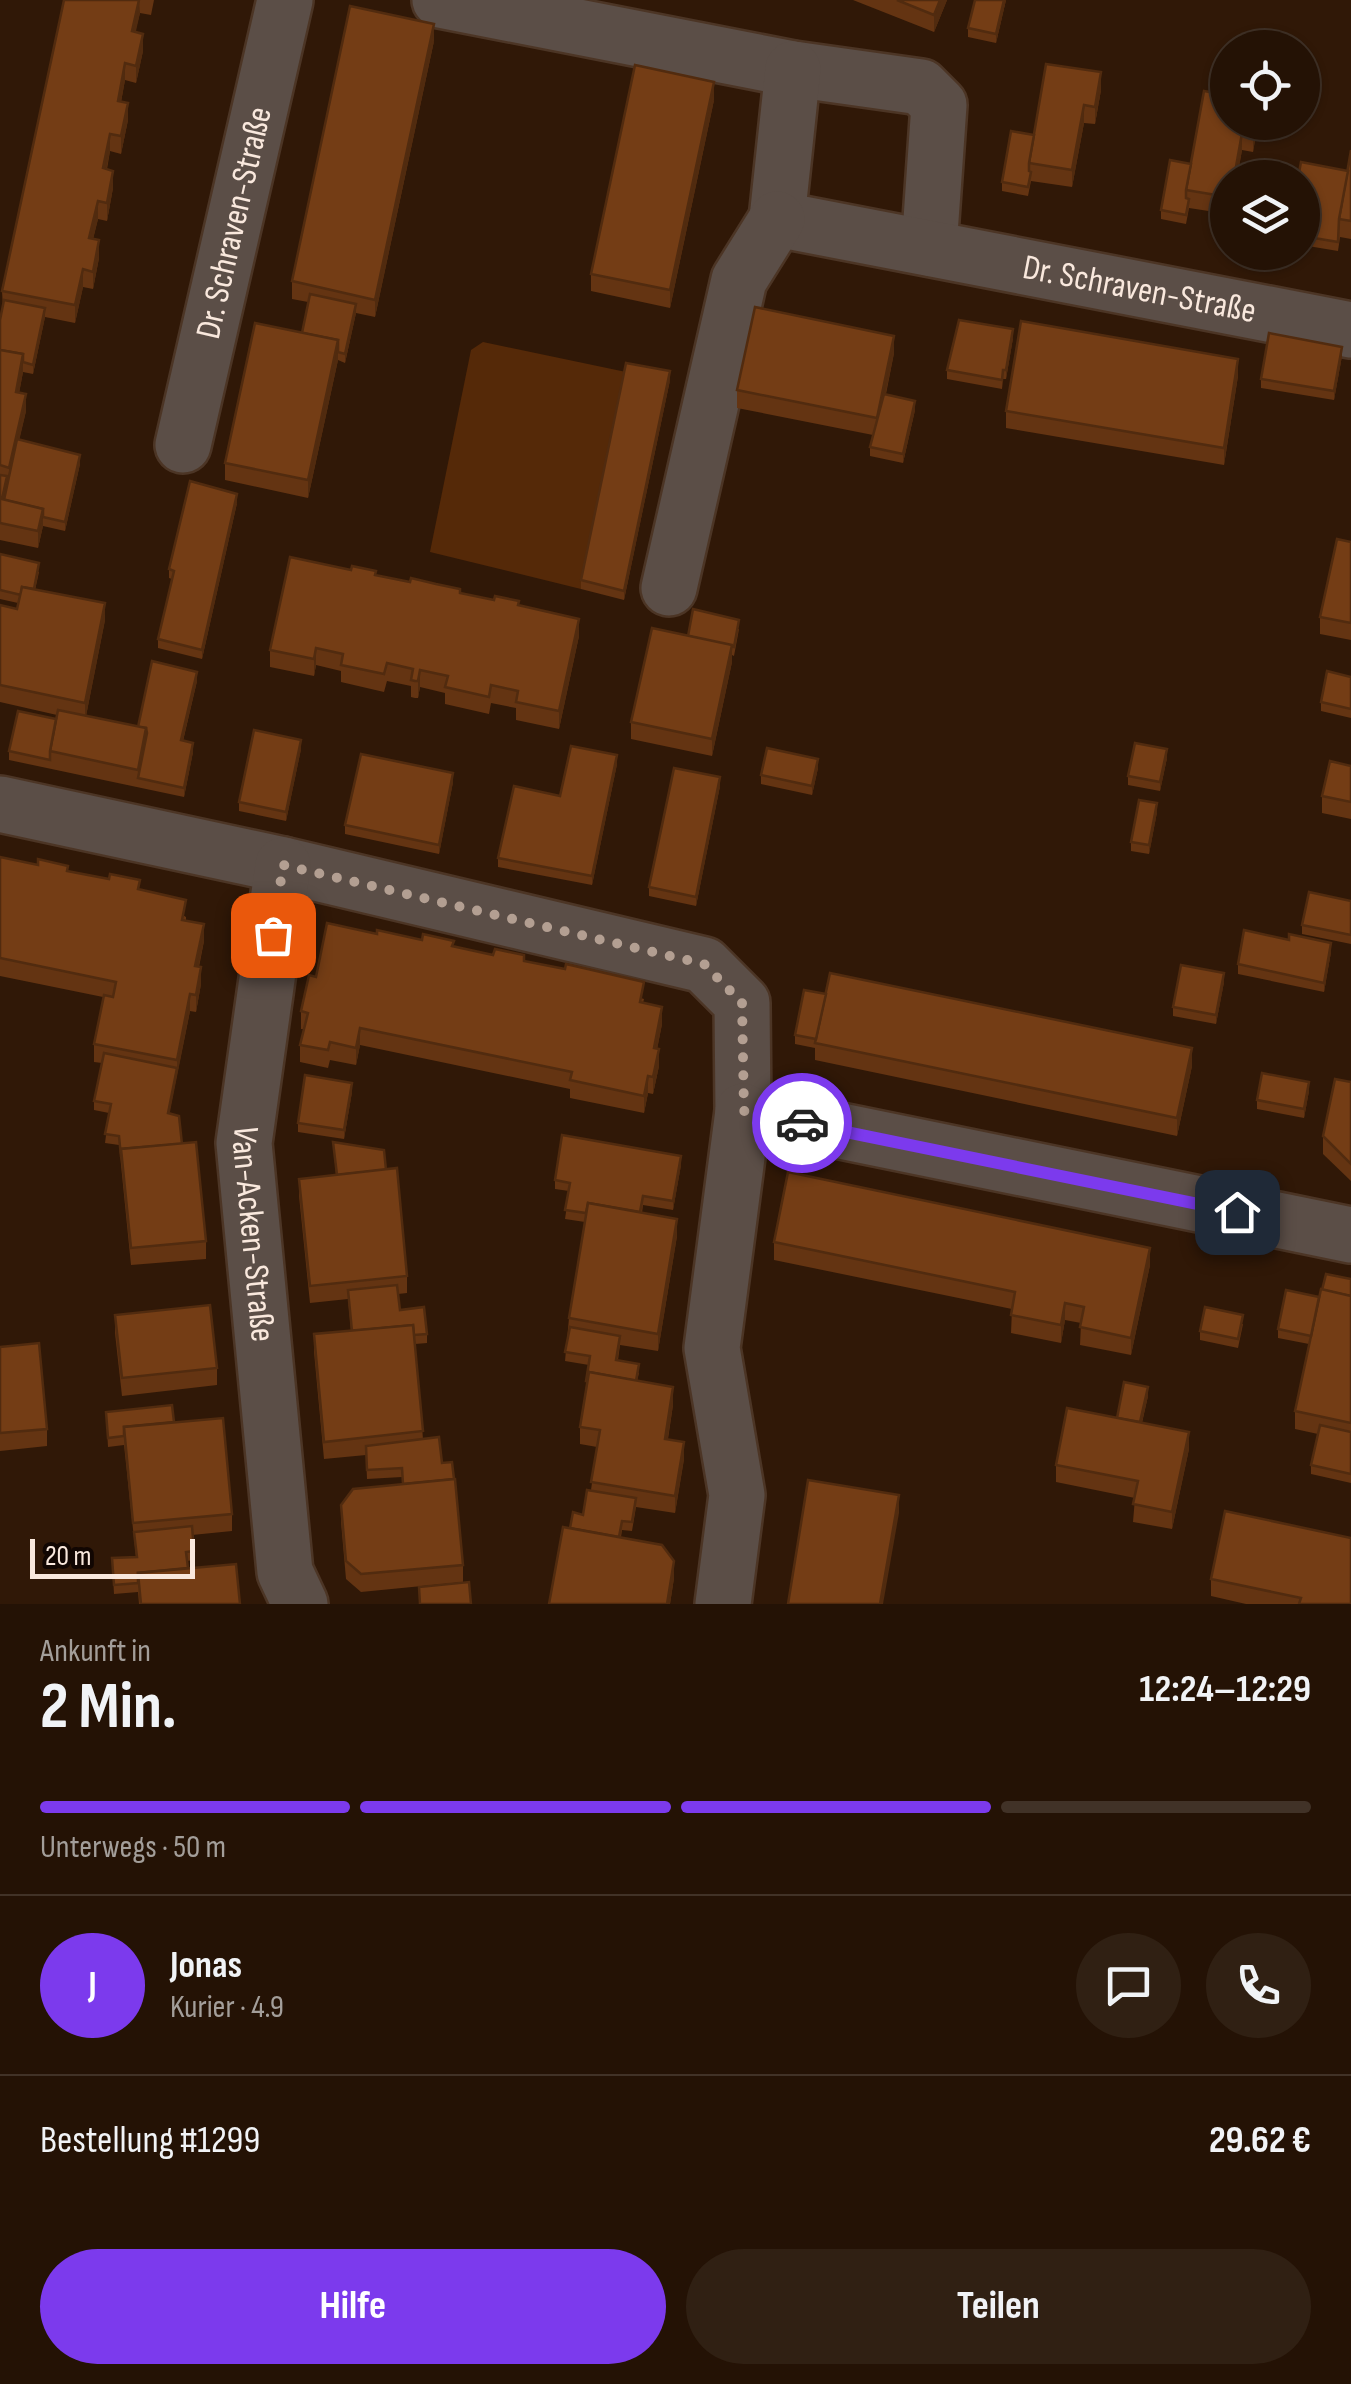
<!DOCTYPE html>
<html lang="de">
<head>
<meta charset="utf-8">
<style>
  :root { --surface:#241205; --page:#302013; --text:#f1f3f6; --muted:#a39e9a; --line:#413227; --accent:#7c3aed }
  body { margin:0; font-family:"Sofia Sans Condensed",sans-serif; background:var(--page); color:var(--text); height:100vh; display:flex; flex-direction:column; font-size:38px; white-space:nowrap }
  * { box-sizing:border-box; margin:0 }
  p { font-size:32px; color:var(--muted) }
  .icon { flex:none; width:55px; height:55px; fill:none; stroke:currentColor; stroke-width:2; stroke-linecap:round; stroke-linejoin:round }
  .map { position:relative; height:1604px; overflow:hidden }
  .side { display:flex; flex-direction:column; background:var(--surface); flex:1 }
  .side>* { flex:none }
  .fabs { position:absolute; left:1210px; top:30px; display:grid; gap:20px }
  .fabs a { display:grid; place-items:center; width:110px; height:110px; border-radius:50%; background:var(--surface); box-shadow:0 2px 8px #0004,0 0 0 2px var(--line); font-size:50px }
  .scale { position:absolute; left:30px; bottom:25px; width:165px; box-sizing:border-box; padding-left:10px; border:5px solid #f9e8dd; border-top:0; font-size:28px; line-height:35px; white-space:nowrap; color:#f9e8dd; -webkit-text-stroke:8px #110602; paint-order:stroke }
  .pin { position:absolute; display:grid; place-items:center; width:85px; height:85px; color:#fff; margin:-42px; border-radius:20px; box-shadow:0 5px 15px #0006 }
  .courier { position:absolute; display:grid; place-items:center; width:100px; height:100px; margin:-50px; border:8px solid #7c3aed; border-radius:50%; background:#fff; color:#222; box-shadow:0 2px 12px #0007 }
  .summary em { font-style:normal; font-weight:700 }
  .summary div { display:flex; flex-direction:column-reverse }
  .summary { display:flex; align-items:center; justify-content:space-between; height:170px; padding:0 40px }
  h1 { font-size:65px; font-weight:700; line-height:75px }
  .bar { display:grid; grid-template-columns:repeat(4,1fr); gap:15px 10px; align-content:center; height:120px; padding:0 40px }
  .bar i { height:12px; border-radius:8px; background:var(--line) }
  .bar .current { background:var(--accent) }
  .bar p { grid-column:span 4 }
  .line { display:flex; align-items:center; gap:25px; padding:0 40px; border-top:2px solid var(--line) }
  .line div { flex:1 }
  .round { display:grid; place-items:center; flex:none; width:105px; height:105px; border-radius:52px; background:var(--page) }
  .primary-button { display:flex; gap:20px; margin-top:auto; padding:20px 40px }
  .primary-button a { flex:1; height:115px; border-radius:60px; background:var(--accent); color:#fff; font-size:40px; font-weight:700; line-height:115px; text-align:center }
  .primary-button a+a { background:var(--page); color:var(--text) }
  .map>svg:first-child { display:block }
  .green { fill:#552908 }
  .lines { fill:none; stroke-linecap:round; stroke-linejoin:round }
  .minor-casing { stroke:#4c3525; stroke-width:60 }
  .minor { stroke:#5b4e47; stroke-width:55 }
  .wall { fill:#643412 }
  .shaded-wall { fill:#512b0f }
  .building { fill:#743d15; stroke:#512b0f; stroke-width:2.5 }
  .done { stroke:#b39f92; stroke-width:10; stroke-dasharray:0 18 }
  .route { stroke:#7c3aed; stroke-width:12 }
  .labels { text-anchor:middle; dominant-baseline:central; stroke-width:8; stroke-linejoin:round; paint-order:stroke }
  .street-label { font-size:35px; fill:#f9e8dd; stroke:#110602 }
</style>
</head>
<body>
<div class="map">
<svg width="1351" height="1604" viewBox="0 0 1351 1604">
  <rect width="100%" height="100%" fill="#301807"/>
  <path class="green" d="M483 342 626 372 581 589 430 552 471 350Z"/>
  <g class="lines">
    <defs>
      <g id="minor">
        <path d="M440 0 793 69 921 87 939 105 929 248"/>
        <path id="s1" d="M793 69 777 219 1351 330"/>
        <path id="s2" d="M183 445 285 0"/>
        <path d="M669 588 739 280 777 219"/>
        <path d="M0 804 283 865 704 965 742 1003 743 1111 1351 1235"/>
        <path id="s3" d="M283 865 244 1143 285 1572 300 1604"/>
        <path d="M723 1604 737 1495 712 1348 743 1111"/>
      </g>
    </defs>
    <use href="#minor" class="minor-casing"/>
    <use href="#minor" class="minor"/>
  </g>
  <g class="wall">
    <path d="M64 0H154L151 15 140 13 135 32 143 51 136 83 125 80 121 102 128 120 121 154 110 151 107 169 113 188 107 221 98 219 93 239 99 258 93 289 83 287 75 323 45 317 33 374 23 372 19 393 26 411 19 440 80 464 65 531 43 526 38 548 0 540V320L3 308 2 291Z"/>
    <path d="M853 0H947L934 32Z"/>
    <path d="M1006 0 996 43 968 37V28Z"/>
    <path d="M434 41 375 317 356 313 345 363 338 360 308 498 225 480V463L302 333 308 302 292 299V281Z"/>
    <path d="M1101 90 1095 124 1084 123 1072 187 1031 181 1028 196 1002 191V182L1034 135Z"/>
    <path d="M714 100 670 308 591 291V274Z"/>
    <path d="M1258 122 1253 152 1242 150 1237 178H1228V214L1189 208 1186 224 1161 219V210L1191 164Z"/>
    <path d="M1351 150V239L1340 237 1338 251 1302 245V178L1348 171Z"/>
    <path d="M1013 338 1006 379H1003L1002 389 947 379V370Z"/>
    <path d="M894 353 886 394 915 410 903 463 870 456V447L873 435 737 408V390Z"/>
    <path d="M1342 356 1334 400 1261 388V379Z"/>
    <path d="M1238 376 1224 465 1006 428V411Z"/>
    <path d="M670 380 624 600 581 589V580Z"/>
    <path d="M237 503 202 659 158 648V639L172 579 169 578V569Z"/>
    <path d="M1351 542V640L1320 634V617Z"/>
    <path d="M0 554 39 572 35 590 105 620 86 716 138 727 197 681 183 741 193 752 184 797 9 760V751L56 719 57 715 0 702V605L17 609 18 603 0 599Z"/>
    <path d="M376 575 519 605 579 636 559 729 516 720V708L491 703 489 714 445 704V693L420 687 418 698H415L411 697V686L387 681 384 692 341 682V671L316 665 314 676 270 667V650Z"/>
    <path d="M739 629 734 656 732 655V662L712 756 631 739V722L688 636Z"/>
    <path d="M1351 677V718L1321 711V702Z"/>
    <path d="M301 749 286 821 239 811V802Z"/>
    <path d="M1167 758 1160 791 1128 785V776Z"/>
    <path d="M617 764 592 885 498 867V858L560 796Z"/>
    <path d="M1351 766V819L1322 813V796Z"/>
    <path d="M818 768 812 795 761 784V775Z"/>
    <path d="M453 782 439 854 345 834V825Z"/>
    <path d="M720 786 696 906 649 896V887Z"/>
    <path d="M1157 812 1149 854 1131 851V842Z"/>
    <path d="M0 857 68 871 140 890 186 917V920L204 941 199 967 201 984 196 1012 190 1011 169 1114 182 1144 206 1241V1259L131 1265 119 1145 105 1143 109 1113 94 1110V1101L102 1063 94 1062V1044L103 997 0 976Z"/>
    <path d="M1351 901V944L1302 934V925Z"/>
    <path d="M377 934 454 946 524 961 644 999 643 1003 662 1024 657 1049 659 1066 653 1094 648 1093 644 1113 570 1098V1089L360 1045 356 1065 330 1060 328 1068 300 1062V1045L304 1029H301V1011L316 977Z"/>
    <path d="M1331 952 1324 992 1238 974V964Z"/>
    <path d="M1224 982 1216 1024 1173 1016V1007Z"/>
    <path d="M826 994 1192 1066 1177 1136 815 1060V1048L795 1044V1035Z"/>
    <path d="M1351 1082V1181L1323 1154V1136Z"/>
    <path d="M1309 1091 1304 1118 1257 1109V1100Z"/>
    <path d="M352 1092 344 1139 298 1132V1123Z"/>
    <path d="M333 1142 386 1170 407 1276V1293L398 1294 400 1310 427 1334V1343L415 1344 423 1439 442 1463 463 1565V1582L361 1592 346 1579 341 1522V1505L403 1484 402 1477 367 1479 366 1455 324 1459 314 1352V1334L351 1331 348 1299 310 1303 299 1196V1179L336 1175Z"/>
    <path d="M681 1165 673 1210 643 1205 642 1213 677 1236 658 1351 620 1345 618 1360 639 1373 637 1381 673 1405 668 1439 684 1459 675 1513 636 1507 632 1531 622 1530 621 1537 674 1578 670 1604H549L570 1528 583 1515 591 1490 597 1447 580 1444V1427L589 1365 565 1361 569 1318 585 1222 565 1219 569 1191 555 1189V1180Z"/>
    <path d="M774 1242 1150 1265 1131 1355 1080 1345 1081 1323 1065 1320 1061 1343 1011 1333 1012 1309 774 1260Z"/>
    <path d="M1351 1279V1483L1311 1474V1465L1318 1434 1295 1429V1411L1309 1344 1278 1338V1329L1319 1297Z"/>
    <path d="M115 1315 217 1368V1385L122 1396 115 1333Z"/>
    <path d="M1243 1324 1238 1348 1200 1340V1331Z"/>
    <path d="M0 1347 47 1429V1446L0 1451Z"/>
    <path d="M1148 1396 1142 1423 1189 1449 1172 1529 1133 1522 1135 1498 1056 1482V1465Z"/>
    <path d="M106 1412 174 1422 232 1514V1531L192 1535 194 1560 187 1561 188 1568 240 1604H139L138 1592 114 1594 112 1558 136 1557 124 1445 108 1447Z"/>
    <path d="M1211 1579 1351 1604H1246L1211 1596Z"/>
  </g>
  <g class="shaded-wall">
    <path d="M139 0 140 13 132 49V31Z"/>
    <path d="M940 0H947L934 32V15Z"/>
    <path d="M1004 0H1006L996 43V34Z"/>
    <path d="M434 24V41L375 317V300Z"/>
    <path d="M143 34V51L136 83V66Z"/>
    <path d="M125 63V80L118 118V101Z"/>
    <path d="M1101 72V90L1095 124V107Z"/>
    <path d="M714 82V100L670 308V290Z"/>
    <path d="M128 103V120L121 154V136Z"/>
    <path d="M1084 105V123L1072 187V170Z"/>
    <path d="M1255 122H1258L1253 152V135Z"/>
    <path d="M1242 133V150L1237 178H1234Z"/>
    <path d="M110 134V151L103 186V168Z"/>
    <path d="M113 171V188L107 221V203Z"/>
    <path d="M98 201V219L89 255V238Z"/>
    <path d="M99 240V258L93 289V272Z"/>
    <path d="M83 269V287L75 323V305Z"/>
    <path d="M356 304V313L345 363V354Z"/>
    <path d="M45 308V317L33 374V365Z"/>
    <path d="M1013 329V338L1006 379V370Z"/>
    <path d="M894 336V353L877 436V418Z"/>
    <path d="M338 340V360L308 498V480Z"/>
    <path d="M1342 347V356L1334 400V391Z"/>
    <path d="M23 354V372L16 409V392Z"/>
    <path d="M1238 359V376L1224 465V448Z"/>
    <path d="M670 371V380L624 600V591Z"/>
    <path d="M26 394V411L9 485V468Z"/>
    <path d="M915 401V410L903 463V454Z"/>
    <path d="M80 455V464L65 531V522Z"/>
    <path d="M237 494V503L202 659V650Z"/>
    <path d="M43 509V526L38 548V531Z"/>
    <path d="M105 603V620L85 721V703Z"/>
    <path d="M579 619V636L559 729V711Z"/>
    <path d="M732 645V662L712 756V739Z"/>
    <path d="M316 648V665L314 676V659Z"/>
    <path d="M420 670V687L418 698V681Z"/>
    <path d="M197 672V681L181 749V740Z"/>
    <path d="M301 740V749L286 821V812Z"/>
    <path d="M193 743V752L184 797V788Z"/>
    <path d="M1167 749V758L1160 791V782Z"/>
    <path d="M617 755V764L592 885V876Z"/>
    <path d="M818 759V768L812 795V786Z"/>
    <path d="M453 773V782L439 854V845Z"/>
    <path d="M720 777V786L696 906V897Z"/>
    <path d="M1157 803V812L1149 854V845Z"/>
    <path d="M204 924V941L195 983V966Z"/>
    <path d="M1331 943V952L1324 992V983Z"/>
    <path d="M201 967V984L196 1012V995Z"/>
    <path d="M1224 973V982L1216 1024V1015Z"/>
    <path d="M190 994V1011L168 1122V1113L177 1068V1060Z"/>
    <path d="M662 1007V1024L654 1065V1048Z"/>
    <path d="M360 1028V1045L356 1065V1048Z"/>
    <path d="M1192 1048V1066L1177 1136V1118Z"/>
    <path d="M659 1049V1066L653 1094V1077Z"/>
    <path d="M648 1076V1093L644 1113V1096Z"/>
    <path d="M1309 1082V1091L1304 1118V1109Z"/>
    <path d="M352 1083V1092L344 1139V1130Z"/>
    <path d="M681 1156V1165L673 1210V1201Z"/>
    <path d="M677 1219V1236L658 1351V1334Z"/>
    <path d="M1150 1248V1265L1131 1355V1338Z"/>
    <path d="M1065 1303V1320L1061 1343V1325Z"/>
    <path d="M673 1387V1405L665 1456V1439Z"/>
    <path d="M1148 1387V1396L1138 1439V1430Z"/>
    <path d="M1189 1432V1449L1172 1529V1512Z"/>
    <path d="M684 1442V1459L675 1513V1496Z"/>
    <path d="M899 1495V1513L883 1604H880Z"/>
    <path d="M674 1561V1578L670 1604H667Z"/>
  </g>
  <g class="building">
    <path d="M64 0H139L132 31 143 34 136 66 125 63 118 101 128 103 121 136 110 134 103 168 113 171 107 203 98 201 89 238 99 240 93 272 83 269 75 305 2 291Z"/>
    <path d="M897 0H940L934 15Z"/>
    <path d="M975 0H1004L996 34 968 28Z"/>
    <path d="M350 6 434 24 375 300 292 281Z"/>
    <path d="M1046 64 1101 72 1095 107 1084 105 1072 170 1029 163Z"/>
    <path d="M635 65 714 82 670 290 591 274Z"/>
    <path d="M1204 91 1228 95V122H1255L1253 135 1242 133 1234 178H1228V197L1186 190Z"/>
    <path d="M1011 131 1034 135 1029 163V171L1031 172 1028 187 1002 182Z"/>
    <path d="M1351 150V221L1339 219Z"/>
    <path d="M1170 160 1191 164 1186 190V198L1189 199 1186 215 1161 210Z"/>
    <path d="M1301 162 1348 171 1339 219 1338 242 1302 236V178H1298Z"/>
    <path d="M310 294 356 304 345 354 338 352V340L302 333Z"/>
    <path d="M4 300 45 308 33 365 23 362V354L0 350V320Z"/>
    <path d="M755 307 894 336 877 418 737 390Z"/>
    <path d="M959 320 1013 329 1006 370H1003L1002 380 947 370Z"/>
    <path d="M1021 321 1238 359 1224 448 1006 411Z"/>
    <path d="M255 323 338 340 308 480 225 463Z"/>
    <path d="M1269 333 1342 347 1334 391 1261 379Z"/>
    <path d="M0 350 23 354 16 392 26 394 9 468 0 465Z"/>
    <path d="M626 363 670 371 624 591 581 580Z"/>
    <path d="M884 394 915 401 903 454 870 447Z"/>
    <path d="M17 439 80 455 65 522 43 517V509L4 500Z"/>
    <path d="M0 475 7 476 2 499 43 509 38 531 0 523Z"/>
    <path d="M190 481 237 494 202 650 158 639 174 571 169 569Z"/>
    <path d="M1337 539 1351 542V623L1320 617Z"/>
    <path d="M0 554 39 563 34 589 22 587 21 595 0 590Z"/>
    <path d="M290 557 351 570 352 566 376 571 375 575 410 582 411 578 436 584 460 589V593L494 600 495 596 519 601 518 605 579 619 559 711 516 702 518 691 491 685 489 697 445 687 448 676 420 670 418 681H415L411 680 413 669 387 663 384 674 341 665 343 654 316 648 314 659 270 650Z"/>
    <path d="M22 587 105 603 85 703 0 685V605L17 609Z"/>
    <path d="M693 609 739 620 734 647 688 636Z"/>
    <path d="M652 628 732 645 712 739 631 722Z"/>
    <path d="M152 661 197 672 181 740 193 743 184 788 138 778 147 733 146 728 138 727Z"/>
    <path d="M1327 671 1351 677V709L1321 702Z"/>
    <path d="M58 710 146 728 138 770 50 751Z"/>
    <path d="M18 711 56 719 50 751V760L9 751Z"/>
    <path d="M254 730 301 740 286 812 239 802Z"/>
    <path d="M1135 743 1167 749 1160 782 1128 776Z"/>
    <path d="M571 746 617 755 592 876 498 858 514 786 560 796Z"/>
    <path d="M767 748 818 759 812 786 761 775Z"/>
    <path d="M361 754 453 773 439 845 345 825Z"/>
    <path d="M1330 761 1351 766V802L1322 796Z"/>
    <path d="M674 768 720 777 696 897 649 887Z"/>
    <path d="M1139 800 1157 803 1149 845 1131 842Z"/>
    <path d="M0 857 38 865V859L68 866 67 871 109 879 110 874 140 880 138 889 186 900 182 920 204 924 195 966 201 967 196 995 190 994 177 1060 94 1044 104 995 113 997 116 982 0 958Z"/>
    <path d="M1309 892 1351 901V935L1302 925Z"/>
    <path d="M327 923 377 934V930L422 940 423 934 454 941 452 946 493 955 495 949 524 955V961L565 969 566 964 644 982 640 1002 662 1007 654 1048 659 1049 653 1077 648 1076 644 1096 570 1080 572 1072 360 1028 356 1048 330 1042 328 1050 300 1045 308 1013 301 1011 309 975 316 977Z"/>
    <path d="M1244 930 1289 940V934L1331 943 1324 983 1238 964Z"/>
    <path d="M1181 965 1224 973 1216 1015 1173 1007Z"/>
    <path d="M830 973 1192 1048 1177 1118 815 1043Z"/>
    <path d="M804 990 826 994 816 1039 795 1035Z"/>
    <path d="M104 1053 177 1068 168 1113 179 1116 182 1144 121 1149V1157L119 1136 105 1134 111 1104 94 1101Z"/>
    <path d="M1262 1073 1309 1082 1304 1109 1257 1100Z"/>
    <path d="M305 1075 352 1083 344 1130 298 1123Z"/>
    <path d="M1335 1079 1351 1082V1164L1323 1136Z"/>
    <path d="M562 1135 681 1156 673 1201 643 1196 640 1212 588 1203 586 1213 565 1210 570 1183 555 1180Z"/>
    <path d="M196 1142 206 1241 131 1248 121 1149Z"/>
    <path d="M333 1142 384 1150 386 1170 337 1175Z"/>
    <path d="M397 1168 407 1276 310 1286 299 1179Z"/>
    <path d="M788 1172 1150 1248 1131 1338 1080 1327 1084 1307 1065 1303 1061 1325 1011 1315 1015 1292 774 1242Z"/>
    <path d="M588 1203 677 1219 658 1334 569 1318Z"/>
    <path d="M1326 1274 1351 1279V1296L1322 1290Z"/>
    <path d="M397 1285 400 1310 424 1307 427 1334 414 1335 413 1325 352 1331 348 1290Z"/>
    <path d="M1321 1289 1351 1296V1423L1295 1411Z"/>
    <path d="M1286 1290 1319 1297 1311 1336 1278 1329Z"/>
    <path d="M210 1305 217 1368 122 1378 115 1315Z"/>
    <path d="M1205 1307 1243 1315 1238 1339 1200 1331Z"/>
    <path d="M413 1325 423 1431 324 1442 314 1334Z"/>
    <path d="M570 1327 620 1336 616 1360 639 1364 636 1381 589 1372 588 1381H586L590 1356 565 1352Z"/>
    <path d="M39 1343 47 1429 0 1433V1347Z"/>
    <path d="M589 1372 673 1387 665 1439 684 1442 675 1496 591 1482 600 1430 580 1427Z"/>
    <path d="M1124 1382 1148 1387 1140 1422 1117 1418Z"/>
    <path d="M172 1405 174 1422 124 1427V1436L108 1438 106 1412Z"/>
    <path d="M1067 1408 1189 1432 1172 1512 1133 1504 1138 1481 1056 1465Z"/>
    <path d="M223 1418 232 1514 133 1523 124 1427Z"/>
    <path d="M1320 1425 1351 1432V1474L1311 1465Z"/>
    <path d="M439 1437 442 1463 452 1462 454 1479 403 1484 402 1468 367 1470 366 1446Z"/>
    <path d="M455 1479 463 1565 361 1574 346 1561 341 1505 353 1489Z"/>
    <path d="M808 1480 899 1495 880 1604H788Z"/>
    <path d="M587 1490 636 1498 632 1522 622 1521 619 1537 570 1528 573 1512 583 1515Z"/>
    <path d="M1225 1511 1351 1538V1604H1299L1301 1598 1211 1579Z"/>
    <path d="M192 1526 194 1551 186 1552 188 1568 138 1573V1583L114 1585 112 1558 137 1557 134 1532Z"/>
    <path d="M563 1527 662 1545 674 1561 667 1604H549Z"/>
    <path d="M236 1564 240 1604H141L138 1573Z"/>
    <path d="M469 1582 471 1604H420L419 1587Z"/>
  </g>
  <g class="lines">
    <path class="done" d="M273 935 283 865 704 964 742 1003 744 1111 802 1123"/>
    <path class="route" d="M802 1123 1237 1212"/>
  </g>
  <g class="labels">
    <g class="street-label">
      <text stroke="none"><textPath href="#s2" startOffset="228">Dr. Schraven-Straße</textPath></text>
      <text stroke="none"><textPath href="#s1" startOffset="520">Dr. Schraven-Straße</textPath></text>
      <text stroke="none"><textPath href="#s3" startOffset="372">Van-Acken-Straße</textPath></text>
    </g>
  </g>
</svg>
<div class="fabs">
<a><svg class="icon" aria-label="locate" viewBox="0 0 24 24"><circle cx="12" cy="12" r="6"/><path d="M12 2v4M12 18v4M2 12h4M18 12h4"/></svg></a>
<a><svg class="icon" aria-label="layers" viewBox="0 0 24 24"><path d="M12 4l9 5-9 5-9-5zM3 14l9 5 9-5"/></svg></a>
</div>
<div class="scale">20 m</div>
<div class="pin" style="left:273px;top:935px;background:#ea580c"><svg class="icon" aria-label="bag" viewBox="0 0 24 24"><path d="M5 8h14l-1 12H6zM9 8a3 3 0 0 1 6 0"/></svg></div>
<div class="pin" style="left:1237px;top:1212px;background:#1f2937"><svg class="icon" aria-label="home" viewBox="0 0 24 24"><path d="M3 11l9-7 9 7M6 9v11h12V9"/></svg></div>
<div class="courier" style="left:802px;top:1123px"><svg class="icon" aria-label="car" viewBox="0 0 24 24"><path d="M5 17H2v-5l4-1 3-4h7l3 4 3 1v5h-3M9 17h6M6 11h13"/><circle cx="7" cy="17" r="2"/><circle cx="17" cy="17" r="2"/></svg></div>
</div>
<section class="side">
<div class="summary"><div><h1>2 Min.</h1><p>Ankunft in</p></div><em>12:24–12:29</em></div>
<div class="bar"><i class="current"></i><i class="current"></i><i class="current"></i><i></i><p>Unterwegs · 50 m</p></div>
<div class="line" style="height:180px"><b class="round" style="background:var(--accent);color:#fff">J</b><div><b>Jonas</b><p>Kurier · 4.9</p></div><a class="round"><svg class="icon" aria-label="chat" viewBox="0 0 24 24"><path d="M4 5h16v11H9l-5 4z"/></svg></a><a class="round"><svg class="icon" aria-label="phone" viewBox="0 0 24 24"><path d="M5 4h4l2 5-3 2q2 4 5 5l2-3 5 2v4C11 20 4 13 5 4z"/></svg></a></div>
<div class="line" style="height:130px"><div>Bestellung #1299</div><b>29.62 €</b></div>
<div class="primary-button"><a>Hilfe</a><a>Teilen</a></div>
</section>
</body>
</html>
